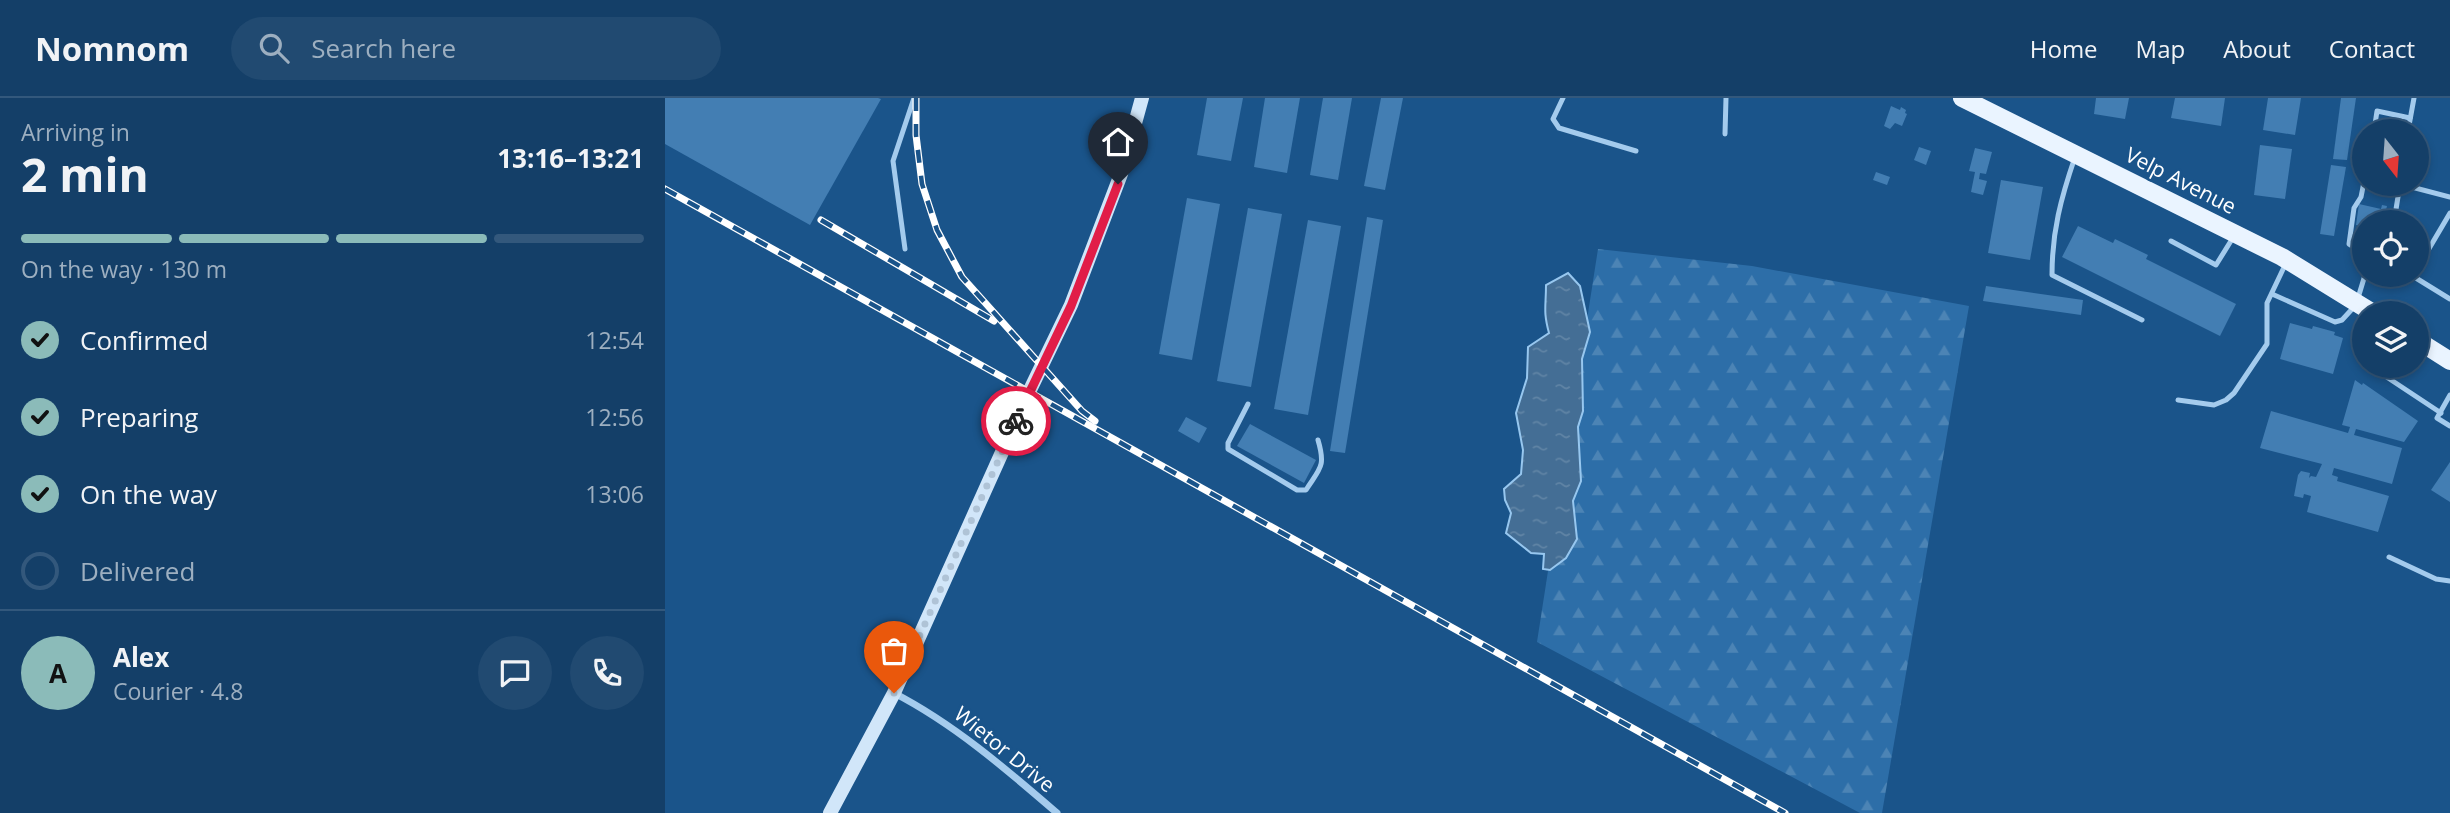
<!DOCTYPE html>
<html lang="en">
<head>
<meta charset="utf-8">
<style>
  :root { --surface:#143f68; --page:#214a71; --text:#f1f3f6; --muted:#9dafc0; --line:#33587c; --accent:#8bbbb9 }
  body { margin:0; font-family:"Open Sans",sans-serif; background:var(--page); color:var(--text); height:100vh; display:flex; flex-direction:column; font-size:26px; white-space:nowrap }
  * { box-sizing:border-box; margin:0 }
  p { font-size:23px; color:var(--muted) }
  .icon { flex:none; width:38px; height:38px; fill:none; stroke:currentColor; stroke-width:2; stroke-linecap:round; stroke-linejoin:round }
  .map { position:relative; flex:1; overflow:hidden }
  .sheet { display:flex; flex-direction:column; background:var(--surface); width:665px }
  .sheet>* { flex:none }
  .needle { width:46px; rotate:163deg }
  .fabs { position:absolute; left:1687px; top:21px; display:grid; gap:14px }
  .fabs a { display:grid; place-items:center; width:77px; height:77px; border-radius:50%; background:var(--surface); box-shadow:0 4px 10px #0003,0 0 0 2px var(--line); font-size:35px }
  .pin { position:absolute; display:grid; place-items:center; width:60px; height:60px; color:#fff; margin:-72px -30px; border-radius:50% 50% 50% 0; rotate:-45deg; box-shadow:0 0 7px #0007 }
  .pin .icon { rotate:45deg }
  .courier { position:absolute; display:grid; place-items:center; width:70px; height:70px; margin:-35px; border:5px solid #e11d48; border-radius:50%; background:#fff; color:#222; box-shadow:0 2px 9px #0007 }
  .overview em { font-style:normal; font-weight:700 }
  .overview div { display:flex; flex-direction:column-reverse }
  .overview { display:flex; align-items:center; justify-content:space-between; height:119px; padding:0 21px }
  h1 { font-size:46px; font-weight:700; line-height:52px }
  .bar { display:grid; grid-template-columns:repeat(4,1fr); gap:10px 7px; align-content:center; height:84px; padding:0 21px }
  .bar i { height:9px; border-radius:5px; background:var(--line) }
  .bar .on { background:var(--accent) }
  .bar p { grid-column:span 4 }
  .line { display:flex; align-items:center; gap:18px; padding:0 21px; border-top:2px solid var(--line) }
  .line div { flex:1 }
  .round { display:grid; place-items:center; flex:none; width:74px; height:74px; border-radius:37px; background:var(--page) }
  ol { padding:0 21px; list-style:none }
  li { display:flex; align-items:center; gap:21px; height:77px }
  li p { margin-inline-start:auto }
  li .icon { padding:7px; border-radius:50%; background:var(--accent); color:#111; stroke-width:4 }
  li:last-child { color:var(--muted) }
  li i { width:38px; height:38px; border:4px solid var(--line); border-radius:50% }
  header { display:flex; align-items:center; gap:42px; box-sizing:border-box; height:98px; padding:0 35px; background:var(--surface); border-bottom:2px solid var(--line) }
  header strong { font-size:33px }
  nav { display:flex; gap:38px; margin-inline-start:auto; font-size:24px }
  .search { width:490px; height:63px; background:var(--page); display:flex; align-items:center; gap:18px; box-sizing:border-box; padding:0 24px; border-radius:38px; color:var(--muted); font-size:26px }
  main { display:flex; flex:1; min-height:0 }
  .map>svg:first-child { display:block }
  .forest { fill:url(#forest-firs) }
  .water { fill:url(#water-ripples); stroke:#97c7ef; stroke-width:2 }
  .building { fill:#437eb3 }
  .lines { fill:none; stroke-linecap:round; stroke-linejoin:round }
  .lane { stroke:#a4cbed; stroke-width:5 }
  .street { stroke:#a4cbed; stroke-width:7 }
  .secondary { stroke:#d1e6f9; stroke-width:14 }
  .primary { stroke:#eaf4ff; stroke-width:18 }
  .rail-casing { stroke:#fff; stroke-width:7 }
  .rail { stroke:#1a548a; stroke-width:4.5; stroke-dasharray:13; stroke-linecap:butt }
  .done { stroke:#afc3d6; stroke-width:7; stroke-dasharray:0 12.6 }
  .route { stroke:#e11d48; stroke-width:9 }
  .labels { text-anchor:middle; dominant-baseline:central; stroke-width:5; stroke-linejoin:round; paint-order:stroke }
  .street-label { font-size:21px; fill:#fff; stroke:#1a548a }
</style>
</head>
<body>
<header>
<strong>Nomnom</strong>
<div class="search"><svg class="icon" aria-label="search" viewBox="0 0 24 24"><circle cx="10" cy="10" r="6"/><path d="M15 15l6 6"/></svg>Search here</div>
<nav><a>Home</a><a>Map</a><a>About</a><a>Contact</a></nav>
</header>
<main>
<section class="sheet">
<div class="overview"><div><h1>2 min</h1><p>Arriving in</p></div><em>13:16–13:21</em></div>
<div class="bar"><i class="on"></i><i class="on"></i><i class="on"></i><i></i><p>On the way · 130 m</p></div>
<ol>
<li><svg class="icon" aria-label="check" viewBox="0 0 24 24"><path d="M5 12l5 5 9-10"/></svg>Confirmed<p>12:54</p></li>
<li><svg class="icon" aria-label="check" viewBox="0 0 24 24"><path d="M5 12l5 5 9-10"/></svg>Preparing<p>12:56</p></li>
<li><svg class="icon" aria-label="check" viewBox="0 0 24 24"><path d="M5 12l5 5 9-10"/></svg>On the way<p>13:06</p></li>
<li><i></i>Delivered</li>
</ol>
<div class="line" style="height:126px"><b class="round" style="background:var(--accent);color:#111">A</b><div><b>Alex</b><p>Courier · 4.8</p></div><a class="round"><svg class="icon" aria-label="chat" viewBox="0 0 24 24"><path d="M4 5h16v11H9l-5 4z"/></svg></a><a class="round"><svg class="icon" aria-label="phone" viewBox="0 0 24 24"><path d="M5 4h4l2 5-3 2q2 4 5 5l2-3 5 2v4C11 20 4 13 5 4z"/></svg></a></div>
</section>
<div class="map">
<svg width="1785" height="715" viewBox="0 0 1785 715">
  <defs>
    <pattern id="forest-firs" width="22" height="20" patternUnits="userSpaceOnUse" patternTransform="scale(1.75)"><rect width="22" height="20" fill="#2d6ea8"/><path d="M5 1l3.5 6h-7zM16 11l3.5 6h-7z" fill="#4c84b5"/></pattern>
    <pattern id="water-ripples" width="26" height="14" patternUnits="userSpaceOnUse" patternTransform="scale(1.75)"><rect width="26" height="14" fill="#446e95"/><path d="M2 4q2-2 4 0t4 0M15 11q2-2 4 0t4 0" fill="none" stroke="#6084a5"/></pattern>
  </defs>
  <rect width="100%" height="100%" fill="#1a548a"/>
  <path class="forest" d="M933 151 1087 168 1304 208 1217 715H1195L872 544Z"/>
  <path class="water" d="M903 175 915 188 925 234 917 261 918 313 913 329 916 383 908 403 912 441 901 460 885 472 878 471 879 456 866 455 841 435 846 415 840 402 839 391 856 376 858 352 851 315 862 280 863 249 884 235C878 213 881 209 881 187Z"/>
  <g class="building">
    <path d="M0 0H213L216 1 145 127 0 46Z"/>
    <path d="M542 0H578L566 63 532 57Z"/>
    <path d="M600 0H635L622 75 589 69Z"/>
    <path d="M658 0H687L673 82 645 77Z"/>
    <path d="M716 0H738L720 92 699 88Z"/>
    <path d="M1431 0H1464L1460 21 1429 16Z"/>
    <path d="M1510 0H1560L1556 28 1506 20Z"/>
    <path d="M1603 0H1636L1630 37 1598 32Z"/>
    <path d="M1676 0H1691L1682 62 1668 61Z"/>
    <path d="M1226 8 1235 12 1236 9 1241 12 1240 15 1242 16 1237 28 1230 25 1225 31 1219 28Z"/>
    <path d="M1595 47 1627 51 1620 101 1589 97Z"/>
    <path d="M1254 49 1266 53 1261 67 1249 62Z"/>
    <path d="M1310 50 1327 54 1321 76 1315 75 1314 81 1322 83 1318 97 1306 94 1310 74 1304 73Z"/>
    <path d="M1666 67 1681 69 1669 138 1655 136Z"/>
    <path d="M1211 74 1225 79 1222 87 1208 82Z"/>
    <path d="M1336 82 1378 89 1365 162 1323 155Z"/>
    <path d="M522 100 555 106 527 262 494 256Z"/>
    <path d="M1694 106 1716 111 1717 107 1722 108 1721 112 1724 113 1722 124H1699V129L1691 127Z"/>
    <path d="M583 110 617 116 586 289 552 283Z"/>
    <path d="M702 119 718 122 680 355 665 353Z"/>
    <path d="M643 122 676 128 643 317 609 311Z"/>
    <path d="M1413 128 1448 145 1450 141 1483 157 1481 161 1571 206 1555 238 1397 159Z"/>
    <path d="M1321 188 1418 202 1416 217 1318 203Z"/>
    <path d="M1625 225 1647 231 1648 228 1670 234 1669 237 1678 240 1668 276 1615 261Z"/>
    <path d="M1690 282 1697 287 1698 285 1753 323 1739 344 1691 331 1689 337 1737 350 1727 386 1669 370 1667 377 1673 379 1672 383 1724 398 1713 434 1642 414 1646 398 1639 396 1638 400 1629 398 1633 377 1636 373 1645 375 1644 380 1646 378 1651 379 1657 366 1595 350 1606 313 1683 335 1685 329 1677 327Z"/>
    <path d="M521 319 542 330 534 345 513 333Z"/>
    <path d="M585 326 651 362 639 385 572 348Z"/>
    <path d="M1785 364V404L1766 392Z"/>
  </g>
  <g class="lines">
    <g class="lane">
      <path d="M898 0 888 21 894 30 971 53"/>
      <path d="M1709 33 1712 13 1745 20"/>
      <path d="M1743 33 1749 0"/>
      <path d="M1060 36 1061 0"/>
      <path d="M1410 59C1396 100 1387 133 1387 177L1477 222"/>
      <path d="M1699 84 1696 99 1689 110 1684 146 1699 155"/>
      <path d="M1735 86 1785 99"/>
      <path d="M1729 124 1735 86"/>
      <path d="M1506 143 1551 167 1569 138"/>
      <path d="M240 151 228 63 249 0"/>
      <path d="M1752 171 1785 115"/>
      <path d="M1746 177 1785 201"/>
      <path d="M1607 196 1670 224 1677 222 1689 209"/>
      <path d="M1693 200 1700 177"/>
      <path d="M1699 242 1694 255 1699 264"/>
      <path d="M1705 268 1776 315"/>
      <path d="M1785 297 1772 320 1785 328"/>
      <path d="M1513 302 1549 307 1561 302 1569 295 1602 246V205L1621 165"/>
      <path d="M583 306 563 345V351L632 392H641C655 370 661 369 653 342"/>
      <path d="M1724 459 1771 481 1785 483"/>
    </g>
    <path class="street" d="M229 595C289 626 341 671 392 715"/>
    <path class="secondary" d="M165 715 229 595 364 294 406 207 456 76 477 0"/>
    <g class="primary">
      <path d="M1297 0 1617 159 1708 215"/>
      <path d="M1752 242 1785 263"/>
    </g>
    <defs>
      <g id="rail">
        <path d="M251 0V37L257 86 272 132 297 179 417 313 430 323"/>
        <path d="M0 91 1120 715"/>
        <path d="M156 122 329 223"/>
      </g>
    </defs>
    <use href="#rail" class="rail-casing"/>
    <use href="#rail" class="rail"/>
  </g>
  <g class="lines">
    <path class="done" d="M229 595 351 323"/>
    <path class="route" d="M351 323 406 208 453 86"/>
  </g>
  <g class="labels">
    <g class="street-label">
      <text transform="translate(1516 82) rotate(27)">Velp Avenue</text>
      <text transform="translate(340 651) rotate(39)">Wietor Drive</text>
    </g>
  </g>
</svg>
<div class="fabs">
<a><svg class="needle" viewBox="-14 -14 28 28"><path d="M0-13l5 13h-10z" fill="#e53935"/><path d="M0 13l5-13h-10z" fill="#9dafc0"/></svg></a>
<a><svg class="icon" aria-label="locate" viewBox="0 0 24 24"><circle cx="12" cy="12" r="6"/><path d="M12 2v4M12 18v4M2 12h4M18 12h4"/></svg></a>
<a><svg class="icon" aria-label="layers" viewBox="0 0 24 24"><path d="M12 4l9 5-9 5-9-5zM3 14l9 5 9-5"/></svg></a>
</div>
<div class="pin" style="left:229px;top:595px;background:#ea580c"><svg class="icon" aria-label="bag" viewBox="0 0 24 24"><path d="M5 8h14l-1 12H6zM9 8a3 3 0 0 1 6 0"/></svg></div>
<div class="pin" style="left:453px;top:86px;background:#1f2937"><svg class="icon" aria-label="home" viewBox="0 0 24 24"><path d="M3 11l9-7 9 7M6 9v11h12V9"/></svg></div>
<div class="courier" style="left:351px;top:323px"><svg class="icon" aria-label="bike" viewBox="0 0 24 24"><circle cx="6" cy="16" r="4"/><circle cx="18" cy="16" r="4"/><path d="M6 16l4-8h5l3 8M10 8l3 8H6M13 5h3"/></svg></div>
</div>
</main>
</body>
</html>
